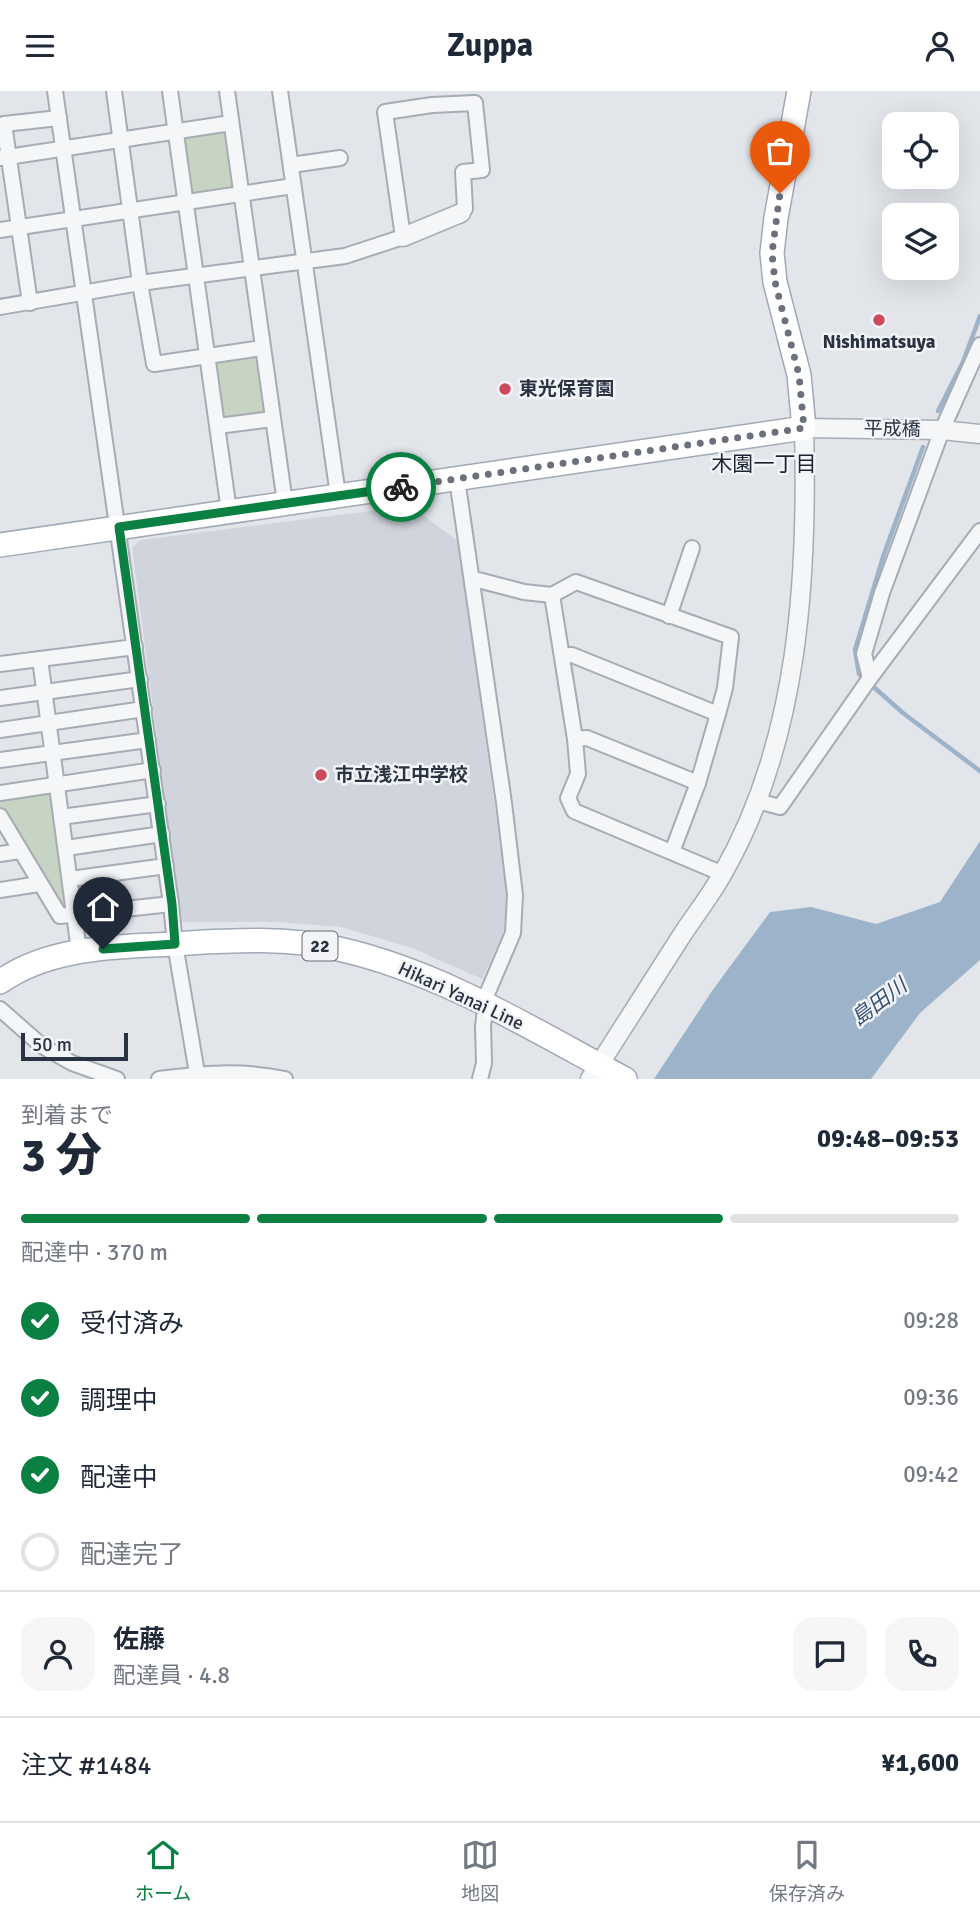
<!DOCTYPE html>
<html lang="ja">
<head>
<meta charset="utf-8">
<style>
  :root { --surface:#fff; --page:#f6f6f7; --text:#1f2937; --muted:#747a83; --line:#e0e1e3; --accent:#0b8043 }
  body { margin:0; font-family:Signika,"Noto Sans JP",sans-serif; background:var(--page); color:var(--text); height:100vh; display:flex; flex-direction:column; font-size:26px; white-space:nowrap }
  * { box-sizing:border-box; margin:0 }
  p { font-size:23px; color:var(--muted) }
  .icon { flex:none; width:38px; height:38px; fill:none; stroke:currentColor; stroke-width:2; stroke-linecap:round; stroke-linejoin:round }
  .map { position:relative; height:988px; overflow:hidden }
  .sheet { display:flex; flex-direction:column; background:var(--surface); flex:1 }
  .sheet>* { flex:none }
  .tools { position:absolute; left:882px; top:21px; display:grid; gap:14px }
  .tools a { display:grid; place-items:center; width:77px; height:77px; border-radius:14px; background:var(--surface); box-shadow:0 7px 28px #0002; font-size:35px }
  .scale { position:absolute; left:21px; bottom:18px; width:107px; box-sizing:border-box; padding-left:7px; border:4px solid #2a3342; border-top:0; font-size:19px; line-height:24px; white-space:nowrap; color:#2a3342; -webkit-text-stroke:5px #f2f4f7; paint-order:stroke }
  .pin { position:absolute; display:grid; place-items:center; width:60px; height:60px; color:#fff; margin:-72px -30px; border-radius:50% 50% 50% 0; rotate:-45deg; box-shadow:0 0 7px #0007 }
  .pin .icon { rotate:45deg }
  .courier { position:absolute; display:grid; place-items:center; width:70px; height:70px; margin:-35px; border:5px solid #0b8043; border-radius:50%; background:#fff; color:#222; box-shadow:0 2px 9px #0007 }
  .summary em { font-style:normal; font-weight:800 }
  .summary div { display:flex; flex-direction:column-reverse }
  .summary { display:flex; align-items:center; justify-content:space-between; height:119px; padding:0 21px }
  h1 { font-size:46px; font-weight:800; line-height:52px }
  .bar { display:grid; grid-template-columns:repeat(4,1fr); gap:10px 7px; align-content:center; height:84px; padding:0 21px }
  .bar i { height:9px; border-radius:5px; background:var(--line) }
  .bar .on { background:var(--accent) }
  .bar p { grid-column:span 4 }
  .line { display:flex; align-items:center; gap:18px; padding:0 21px; border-top:2px solid var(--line) }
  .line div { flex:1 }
  .round { display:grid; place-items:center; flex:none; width:74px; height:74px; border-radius:21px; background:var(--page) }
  ol { padding:0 21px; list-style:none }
  li { display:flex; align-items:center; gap:21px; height:77px }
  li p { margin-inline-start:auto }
  li .icon { padding:7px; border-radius:50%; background:var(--accent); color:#fff; stroke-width:4 }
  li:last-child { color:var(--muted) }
  li i { width:38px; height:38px; border:4px solid var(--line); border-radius:50% }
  header { display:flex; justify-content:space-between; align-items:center; height:91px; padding:0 21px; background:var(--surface); font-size:32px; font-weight:800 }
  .dock { display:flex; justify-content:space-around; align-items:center; height:98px; border-top:2px solid var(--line); background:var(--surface); font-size:19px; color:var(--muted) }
  .dock a { display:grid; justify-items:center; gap:4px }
  .dock .on { color:var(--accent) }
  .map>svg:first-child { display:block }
  .built { fill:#d0d4dc }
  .green { fill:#c7d4c3 }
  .water { fill:#9db3ca }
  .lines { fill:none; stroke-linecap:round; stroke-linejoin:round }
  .stream { stroke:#9db3ca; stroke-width:4.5 }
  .minor-casing { stroke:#a7acb4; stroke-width:18 }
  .tertiary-casing { stroke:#a7acb4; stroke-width:21 }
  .primary-casing { stroke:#a1a9b6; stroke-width:26 }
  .minor { stroke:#f5f6f8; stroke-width:14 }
  .tertiary { stroke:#f5f6f8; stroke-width:18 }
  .primary { stroke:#fff; stroke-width:23 }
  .done { stroke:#6a717d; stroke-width:7; stroke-dasharray:0 12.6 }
  .route { stroke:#0b8043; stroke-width:9 }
  .poi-dot { fill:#cd495d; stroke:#f2f4f7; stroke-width:2.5 }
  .labels { text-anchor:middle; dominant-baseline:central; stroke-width:5; stroke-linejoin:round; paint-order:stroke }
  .shield { fill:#f2f4f7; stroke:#666d78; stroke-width:2 }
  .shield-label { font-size:18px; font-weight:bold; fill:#2a3342 }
  .poi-label { font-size:19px; font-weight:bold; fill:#2a3342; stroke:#f2f4f7; text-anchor:start }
  .street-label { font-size:19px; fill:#2a3342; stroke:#f2f4f7 }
  .neighbourhood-label { font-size:21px; fill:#1c2433; stroke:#f2f4f7 }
  .water-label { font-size:21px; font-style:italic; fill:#345276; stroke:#f2f4f7 }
</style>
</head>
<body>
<header><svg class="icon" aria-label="menu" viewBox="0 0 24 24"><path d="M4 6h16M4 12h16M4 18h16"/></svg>Zuppa<svg class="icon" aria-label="person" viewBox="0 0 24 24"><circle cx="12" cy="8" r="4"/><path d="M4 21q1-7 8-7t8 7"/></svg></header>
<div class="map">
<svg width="980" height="988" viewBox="0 0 980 988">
  <rect width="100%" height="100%" fill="#e2e5ea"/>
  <path class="built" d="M410 415 458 450 506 797V829L502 846 482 888 412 857 341 836 279 831H181L132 456 141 449Z"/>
  <g class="green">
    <path d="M227 36 236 98 191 103 182 43Z"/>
    <path d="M258 261 266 325 223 331 214 267Z"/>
    <path d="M51 699 68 817 60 819 0 720V705Z"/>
  </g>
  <path class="water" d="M980 750V869L920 922 871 988H654L712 900 770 821 811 816 876 833 940 811Z"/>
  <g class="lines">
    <g class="stream">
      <path d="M938 320 963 271 980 225"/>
      <path d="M923 356 884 463 855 559 859 583 903 622 980 680"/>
    </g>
    <defs>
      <g id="minor">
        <path d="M55 0 171 813 175 853 197 982"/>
        <path d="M114 0 140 192 154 273 262 257"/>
        <path d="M170 0 229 420"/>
        <path d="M227 0 285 412"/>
        <path d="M280 0 338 404"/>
        <path d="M1 67 231 32"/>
        <path d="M291 74 340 67"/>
        <path d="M0 139 293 95"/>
        <path d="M30 212 4 33 59 27"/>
        <path d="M0 216 140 192 345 165 403 146 385 21 432 14 475 12 482 79 463 81 465 118 461 122"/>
        <path d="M218 335 272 328"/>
        <path d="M457 388 504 712 515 804 513 842 487 903 483 935 484 972 480 988"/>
        <path d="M472 491 478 489 524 501 552 504 576 491 731 546 725 597 718 623 698 692 672 761"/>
        <path d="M552 504 575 648 578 683 568 707 574 720 723 783"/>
        <path d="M669 525 692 457"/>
        <path d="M562 564H572L718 623"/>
        <path d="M40 568 79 860"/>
        <path d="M0 573 135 556"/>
        <path d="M870 587 864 563 882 502 942 339 980 254"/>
        <path d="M0 607 140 588"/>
        <path d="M0 639 144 618"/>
        <path d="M575 648 587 647 698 692"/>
        <path d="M0 669 148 649"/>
        <path d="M0 702 153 679"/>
        <path d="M757 710 780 716 870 587 980 440"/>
        <path d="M0 725 60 825 171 813"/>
        <path d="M61 726 158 713"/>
        <path d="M66 757 162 743"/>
        <path d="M0 763 20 760"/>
        <path d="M70 788 166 775"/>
        <path d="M0 799 39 793"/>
        <path d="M0 918 42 955 72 972 117 988"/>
        <path d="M159 988C201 982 243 979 285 988"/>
      </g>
      <g id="tertiary">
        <path d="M403 146 461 122"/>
        <path d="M590 988C621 940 651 892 682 844 695 824 711 804 723 782 799 649 808 487 804 337L942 339 980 343"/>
      </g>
      <g id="primary">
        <path d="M0 454 804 337 799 284 775 191 772 162 776 127 799 0"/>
        <path d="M0 891C43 860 102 856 153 854 214 851 279 844 339 858 441 881 534 939 625 988"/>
      </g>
    </defs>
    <use href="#minor" class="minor-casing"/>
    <use href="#tertiary" class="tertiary-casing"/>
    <use href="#primary" class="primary-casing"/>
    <use href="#minor" class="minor"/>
    <use href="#tertiary" class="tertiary"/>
    <use href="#primary" class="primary"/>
  </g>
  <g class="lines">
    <path class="done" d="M401 396 804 337 799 284 775 191 772 162 780 102"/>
    <path class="route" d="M103 858 175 853 172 813 119 436 401 396"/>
  </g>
  <g class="poi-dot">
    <circle cx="879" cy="229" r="7"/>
    <circle cx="505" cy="298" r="7"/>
    <circle cx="321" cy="684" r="7"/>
  </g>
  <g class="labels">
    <rect class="shield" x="302.5" y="840.5" width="35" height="29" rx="5"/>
    <g class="shield-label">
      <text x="320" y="855">22</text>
    </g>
    <g class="poi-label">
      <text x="879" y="251" text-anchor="middle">Nishimatsuya</text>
      <text x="519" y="298">東光保育園</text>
      <text x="335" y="684">市立浅江中学校</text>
    </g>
    <g class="street-label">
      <text transform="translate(892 338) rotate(1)">平成橋</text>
      <text transform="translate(461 905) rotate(25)">Hikari Yanai Line</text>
    </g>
    <g class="neighbourhood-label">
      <text x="764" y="373">木園一丁目</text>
    </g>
    <g class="water-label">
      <text transform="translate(879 911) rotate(-37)">島田川</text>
    </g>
  </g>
</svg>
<div class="tools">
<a><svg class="icon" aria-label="locate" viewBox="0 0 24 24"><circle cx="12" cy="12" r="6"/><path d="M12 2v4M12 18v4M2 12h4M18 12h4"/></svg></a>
<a><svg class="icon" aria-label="layers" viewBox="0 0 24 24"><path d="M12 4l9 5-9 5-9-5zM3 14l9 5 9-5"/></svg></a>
</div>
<div class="scale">50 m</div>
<div class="pin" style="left:780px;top:102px;background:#ea580c"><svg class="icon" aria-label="bag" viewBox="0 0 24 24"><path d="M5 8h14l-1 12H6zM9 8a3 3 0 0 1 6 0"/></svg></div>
<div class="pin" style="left:103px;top:858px;background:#1f2937"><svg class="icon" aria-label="home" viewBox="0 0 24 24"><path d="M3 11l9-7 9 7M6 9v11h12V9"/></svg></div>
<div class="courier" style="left:401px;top:396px"><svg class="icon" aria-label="bike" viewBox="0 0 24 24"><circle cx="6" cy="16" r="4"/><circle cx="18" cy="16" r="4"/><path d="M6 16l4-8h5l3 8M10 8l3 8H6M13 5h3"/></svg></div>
</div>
<section class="sheet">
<div class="summary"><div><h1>3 分</h1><p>到着まで</p></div><em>09:48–09:53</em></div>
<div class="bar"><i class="on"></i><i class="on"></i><i class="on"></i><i></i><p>配達中 · 370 m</p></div>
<ol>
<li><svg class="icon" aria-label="check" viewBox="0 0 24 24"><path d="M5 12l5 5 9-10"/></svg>受付済み<p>09:28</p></li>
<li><svg class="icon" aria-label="check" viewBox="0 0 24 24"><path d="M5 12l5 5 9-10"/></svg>調理中<p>09:36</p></li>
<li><svg class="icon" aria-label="check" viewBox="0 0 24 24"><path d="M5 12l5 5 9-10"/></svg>配達中<p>09:42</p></li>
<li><i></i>配達完了</li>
</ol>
<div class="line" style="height:126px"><a class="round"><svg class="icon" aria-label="person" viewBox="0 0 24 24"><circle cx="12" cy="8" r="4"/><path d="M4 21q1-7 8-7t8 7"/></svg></a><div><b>佐藤</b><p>配達員 · 4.8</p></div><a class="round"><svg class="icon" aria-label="chat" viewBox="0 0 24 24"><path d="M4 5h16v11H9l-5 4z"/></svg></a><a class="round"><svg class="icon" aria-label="phone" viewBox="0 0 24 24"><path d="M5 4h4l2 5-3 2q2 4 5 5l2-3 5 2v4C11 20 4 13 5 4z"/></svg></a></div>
<div class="line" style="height:91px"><div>注文 #1484</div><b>¥1,600</b></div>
</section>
<nav class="dock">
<a class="on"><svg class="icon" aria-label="home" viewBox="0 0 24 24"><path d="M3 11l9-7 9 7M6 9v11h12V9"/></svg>ホーム</a>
<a><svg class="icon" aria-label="map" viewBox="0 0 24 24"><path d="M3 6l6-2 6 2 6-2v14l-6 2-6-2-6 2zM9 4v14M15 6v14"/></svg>地図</a>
<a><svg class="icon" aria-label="saved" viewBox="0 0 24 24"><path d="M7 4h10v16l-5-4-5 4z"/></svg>保存済み</a>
</nav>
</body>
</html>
